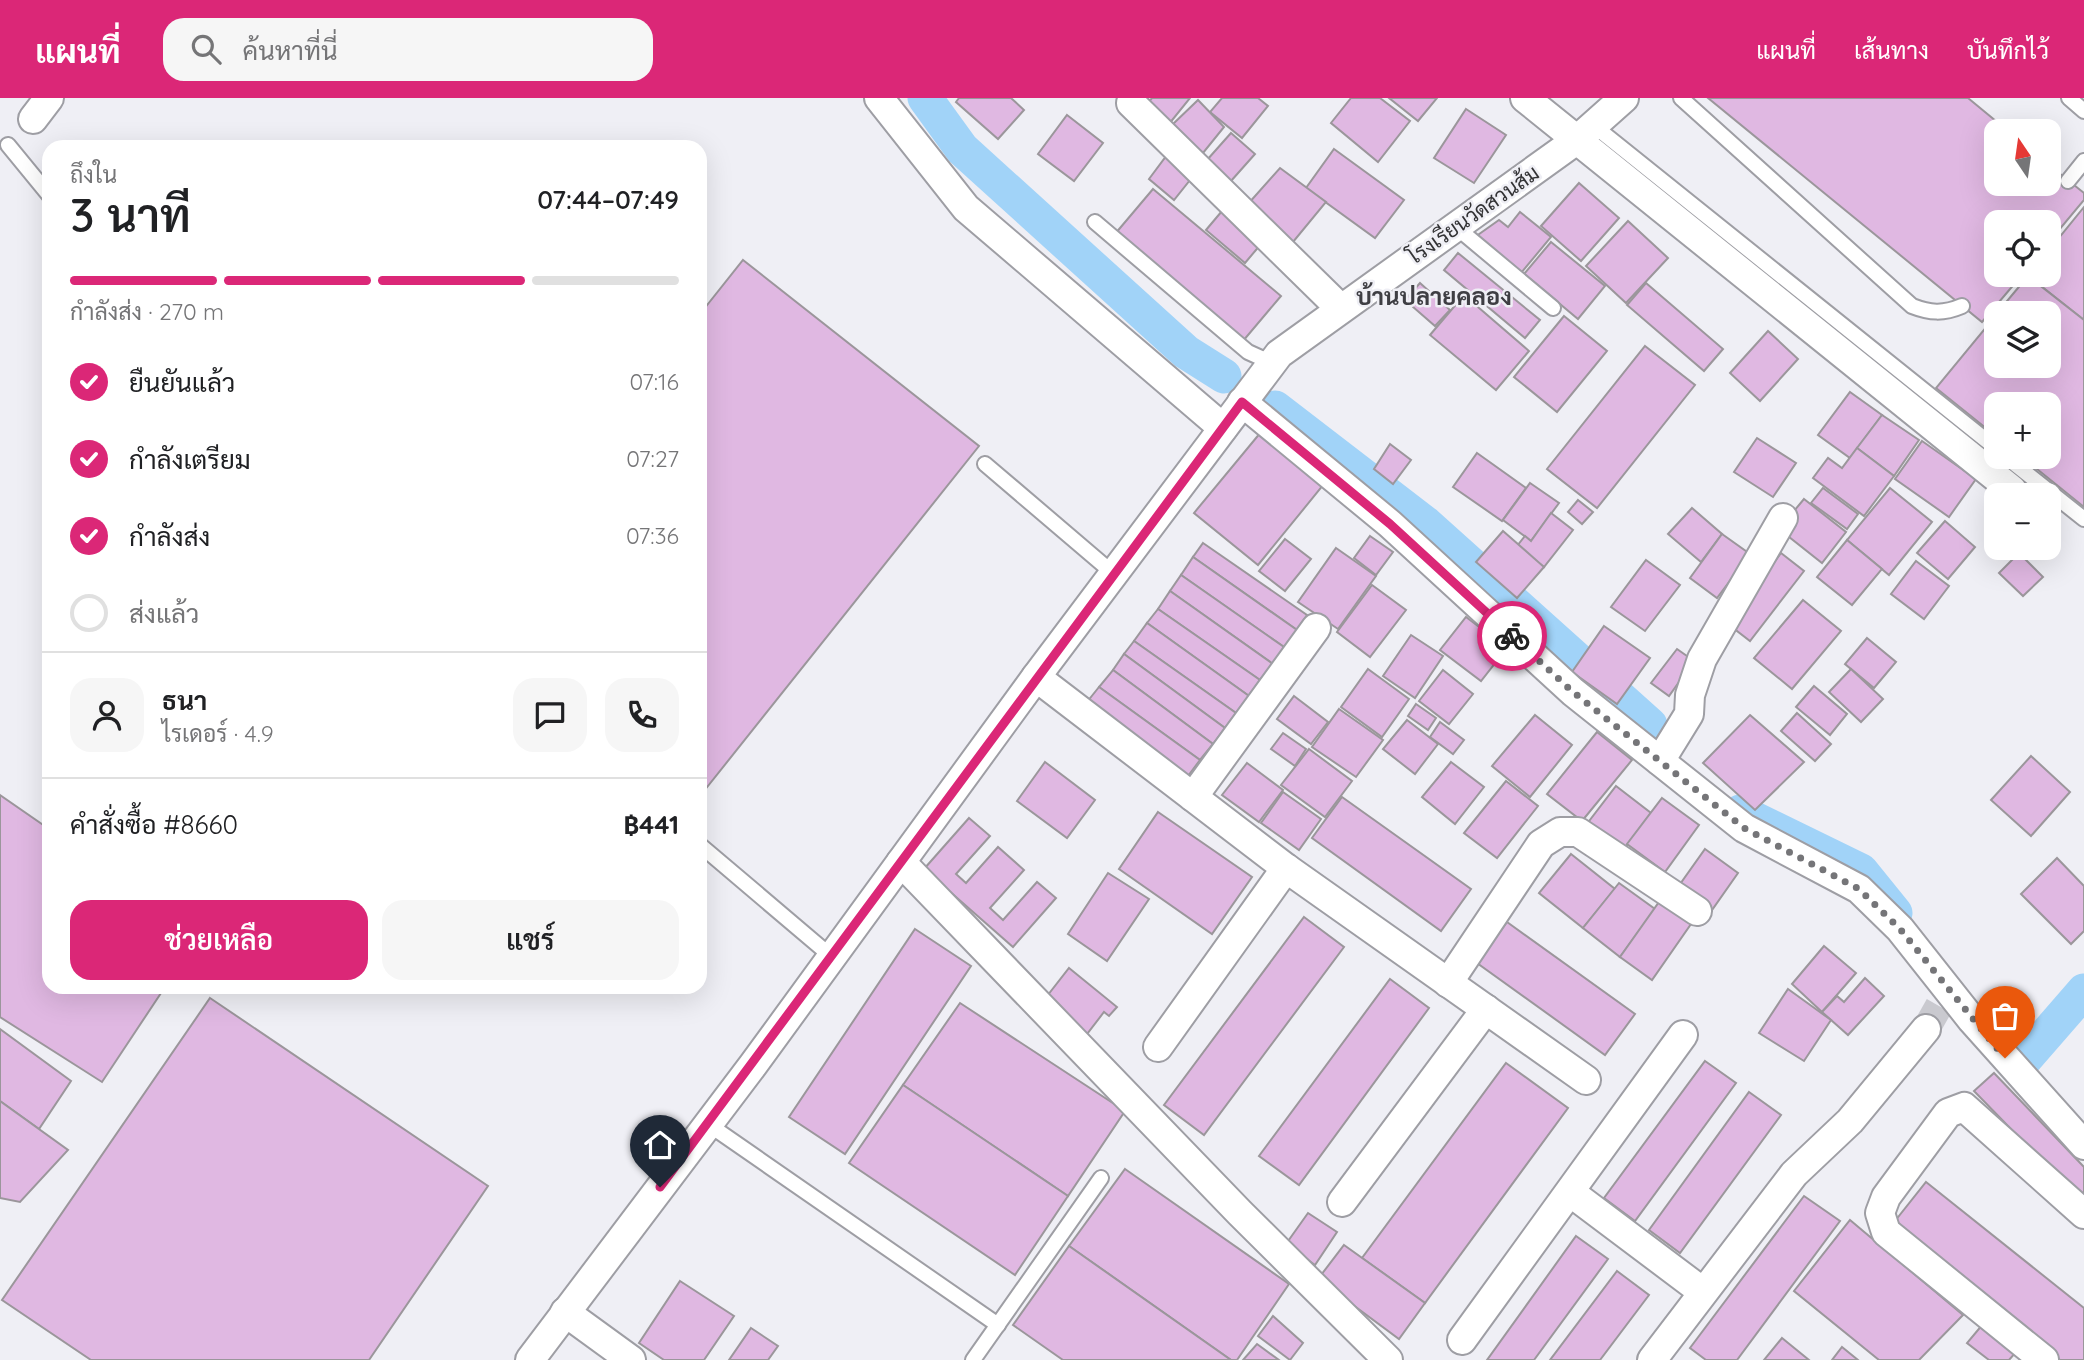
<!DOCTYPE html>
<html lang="th">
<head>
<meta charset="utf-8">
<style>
  :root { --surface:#fff; --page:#f6f6f6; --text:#202124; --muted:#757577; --line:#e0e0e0; --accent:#db2777 }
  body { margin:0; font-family:Quicksand,Sarabun,sans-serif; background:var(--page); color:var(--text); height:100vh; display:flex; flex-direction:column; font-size:26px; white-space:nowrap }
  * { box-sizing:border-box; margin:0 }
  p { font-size:23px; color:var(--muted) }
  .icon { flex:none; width:38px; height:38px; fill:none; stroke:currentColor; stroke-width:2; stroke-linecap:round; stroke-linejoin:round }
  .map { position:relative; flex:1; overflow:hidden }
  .side { position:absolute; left:42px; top:42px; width:665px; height:854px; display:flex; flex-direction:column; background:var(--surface); border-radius:21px; box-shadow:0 7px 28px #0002 }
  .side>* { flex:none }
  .needle { width:46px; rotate:347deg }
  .tools { position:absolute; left:1984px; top:21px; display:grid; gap:14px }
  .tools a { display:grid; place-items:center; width:77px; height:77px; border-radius:14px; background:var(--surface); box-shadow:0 7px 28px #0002; font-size:35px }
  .pin { position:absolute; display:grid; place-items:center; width:60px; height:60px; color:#fff; margin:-72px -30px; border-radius:50% 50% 50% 0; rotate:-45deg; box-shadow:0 0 7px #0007 }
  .pin .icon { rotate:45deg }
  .courier { position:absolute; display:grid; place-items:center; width:70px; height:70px; margin:-35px; border:5px solid #db2777; border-radius:50%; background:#fff; color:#222; box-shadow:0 2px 9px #0007 }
  .head em { font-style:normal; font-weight:600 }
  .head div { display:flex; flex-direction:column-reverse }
  .head { display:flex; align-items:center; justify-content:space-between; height:119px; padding:0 28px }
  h1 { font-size:46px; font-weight:600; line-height:52px }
  .bar { display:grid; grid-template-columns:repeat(4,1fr); gap:10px 7px; align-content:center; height:84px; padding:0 28px }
  .bar i { height:9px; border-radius:5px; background:var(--line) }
  .bar .selected { background:var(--accent) }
  .bar p { grid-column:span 4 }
  .line { display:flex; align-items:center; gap:18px; padding:0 28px; border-top:2px solid var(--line) }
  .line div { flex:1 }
  .round { display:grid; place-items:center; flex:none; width:74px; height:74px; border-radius:21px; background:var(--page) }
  ol { padding:0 28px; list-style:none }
  li { display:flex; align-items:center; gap:21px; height:77px }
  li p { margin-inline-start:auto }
  li .icon { padding:7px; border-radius:50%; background:var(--accent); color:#fff; stroke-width:4 }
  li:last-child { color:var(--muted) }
  li i { width:38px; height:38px; border:4px solid var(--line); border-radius:50% }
  .cta { display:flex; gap:14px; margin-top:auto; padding:14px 28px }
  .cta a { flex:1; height:80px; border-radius:21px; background:var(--accent); color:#fff; font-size:28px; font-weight:600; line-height:80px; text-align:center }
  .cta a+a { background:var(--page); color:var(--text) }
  header { display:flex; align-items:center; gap:42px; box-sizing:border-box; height:98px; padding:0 35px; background:var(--accent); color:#fff }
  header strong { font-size:33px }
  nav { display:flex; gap:38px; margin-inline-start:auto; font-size:24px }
  .search { width:490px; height:63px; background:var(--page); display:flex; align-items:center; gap:18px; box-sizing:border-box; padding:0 24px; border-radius:21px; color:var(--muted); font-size:26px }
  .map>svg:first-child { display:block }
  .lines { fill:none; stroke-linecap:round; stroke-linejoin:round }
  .canal { stroke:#a1d3f8; stroke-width:35 }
  .building { fill:#e0b8e2; stroke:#9b969b; stroke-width:2 }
  .minor-tunnel { stroke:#c9c9cf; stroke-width:28; stroke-dasharray:28 14; stroke-linecap:butt }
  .service-casing { stroke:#9e9ea4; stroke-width:18 }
  .minor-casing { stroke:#9e9ea4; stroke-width:32 }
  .service { stroke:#fff; stroke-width:14 }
  .minor { stroke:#fff; stroke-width:28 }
  .done { stroke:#757578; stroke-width:7; stroke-dasharray:0 12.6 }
  .route { stroke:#db2777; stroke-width:9 }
  .labels { text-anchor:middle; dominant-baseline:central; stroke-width:5; stroke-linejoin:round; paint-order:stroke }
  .street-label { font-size:21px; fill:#333335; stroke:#efeff5 }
  .quarter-label { font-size:24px; font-weight:bold; fill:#3e3e43; stroke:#efeff5 }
</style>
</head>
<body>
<header>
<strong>แผนที่</strong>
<div class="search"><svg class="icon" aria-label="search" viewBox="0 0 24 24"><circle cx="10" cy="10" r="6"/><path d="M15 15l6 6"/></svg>ค้นหาที่นี่</div>
<nav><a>แผนที่</a><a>เส้นทาง</a><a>บันทึกไว้</a></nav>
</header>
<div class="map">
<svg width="2084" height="1262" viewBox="0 0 2084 1262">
  <rect width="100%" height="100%" fill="#efeff5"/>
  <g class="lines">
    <g class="canal">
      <path d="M925 0 962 51 1186 254 1224 278"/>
      <path d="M1275 310 1426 426 1650 627"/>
      <path d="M1740 714 1861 773 1895 815"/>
      <path d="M2018 969 2084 893"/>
    </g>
  </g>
  <g class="building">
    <path d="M959 0H1011L1024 12 998 41 956 4Z"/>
    <path d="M1152 0H1190L1169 26 1146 7Z"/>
    <path d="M1222 0H1258L1268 8 1242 40 1210 14Z"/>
    <path d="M1351 0H1380L1410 23 1378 64 1331 25Z"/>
    <path d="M1389 0H1437L1418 23Z"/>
    <path d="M1708 0H1968L2008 33H1997V86H2049V67L2084 95V102L2049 144V124H1997V177H2022L1982 224Z"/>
    <path d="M1198 2 1224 29 1203 55 1172 27Z"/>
    <path d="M1466 11 1506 37 1474 85 1434 60Z"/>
    <path d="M1067 17 1103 45 1074 83 1038 56Z"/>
    <path d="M1231 35 1255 56 1231 83 1207 62Z"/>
    <path d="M1334 51 1404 102 1375 140 1306 90Z"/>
    <path d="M1167 57 1194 77 1174 102 1149 81Z"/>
    <path d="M1280 70 1326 104 1293 144 1248 106Z"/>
    <path d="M1579 85 1619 120 1581 163 1541 128Z"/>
    <path d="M1153 91 1281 198 1243 243 1115 136Z"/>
    <path d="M2084 109V222L2028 178 2049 177V152Z"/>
    <path d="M1222 113 1261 146 1245 165 1206 132Z"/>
    <path d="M1520 114 1551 139 1521 175 1475 139 1499 122 1508 129Z"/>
    <path d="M1628 123 1668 160 1626 205 1586 168Z"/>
    <path d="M1551 144 1605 188 1578 221 1524 176Z"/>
    <path d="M1458 155 1540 222 1525 240 1444 172Z"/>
    <path d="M743 162 979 348 700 698V216Z"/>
    <path d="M2028 178 2084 222V409L2022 359H2049V306H1997V339L1936 290 1997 216V268H2049V215H1997Z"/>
    <path d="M1420 185 1450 212 1435 228 1405 202Z"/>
    <path d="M1646 185 1723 251 1704 273 1627 207Z"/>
    <path d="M1464 197 1529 253 1496 292 1430 237Z"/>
    <path d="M1564 218 1607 253 1557 314 1514 279Z"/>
    <path d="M1768 233 1798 261 1760 303 1730 275Z"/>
    <path d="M1645 248 1695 287 1597 410 1547 371Z"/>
    <path d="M1850 294 1882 317 1850 360 1818 337Z"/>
    <path d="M1882 317 1919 342 1894 378 1857 350Z"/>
    <path d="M1261 334 1324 386 1258 467 1194 415Z"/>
    <path d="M1757 340 1796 365 1773 399 1734 374Z"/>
    <path d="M1922 343 1976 381 1949 419 1895 381Z"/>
    <path d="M1390 346 1411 362 1393 386 1374 371Z"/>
    <path d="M1857 350 1894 378 1864 418 1813 380 1828 360 1842 370Z"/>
    <path d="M1477 355 1526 390 1502 423 1453 389Z"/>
    <path d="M1530 385 1559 405 1531 443 1503 422Z"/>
    <path d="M1823 390 1858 416 1847 431 1811 405Z"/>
    <path d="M1890 390 1932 424 1889 477 1847 442Z"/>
    <path d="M1804 401 1846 434 1822 465 1779 431Z"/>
    <path d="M1578 402 1593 414 1582 426 1568 414Z"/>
    <path d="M1692 410 1722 436 1701 464 1668 436Z"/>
    <path d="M1551 415 1573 432 1544 469 1517 448 1525 438 1531 443Z"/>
    <path d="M1945 423 1975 449 1948 481 1917 455Z"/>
    <path d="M1503 433 1544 469 1517 500 1476 464Z"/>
    <path d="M1722 436 1750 456 1717 500 1690 480Z"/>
    <path d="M1370 438 1393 454 1376 477 1354 460Z"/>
    <path d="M1285 441 1311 461 1285 493 1259 473Z"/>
    <path d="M1847 442 1882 471 1852 507 1817 479Z"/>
    <path d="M1203 445 1307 517 1297 532 1193 459Z"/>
    <path d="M1336 450 1376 478 1338 531 1298 504Z"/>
    <path d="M1781 455 1804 473 1750 543 1728 526Z"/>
    <path d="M2019 455 2043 479 2023 498 1999 475Z"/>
    <path d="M1193 459 1297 532 1284 549 1181 477Z"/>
    <path d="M1646 462 1680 487 1645 533 1611 509Z"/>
    <path d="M1916 463 1949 488 1924 521 1891 496Z"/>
    <path d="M1181 477 1284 549 1273 566 1170 493Z"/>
    <path d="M1372 487 1406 512 1370 559 1337 534Z"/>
    <path d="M1170 493 1273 566 1260 582 1158 511Z"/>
    <path d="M1803 502 1841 533 1792 591 1754 560Z"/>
    <path d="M1158 511 1260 582 1249 598 1147 525Z"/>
    <path d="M1466 519 1507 550 1481 583 1440 552Z"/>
    <path d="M1147 525 1249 598 1236 615 1134 543Z"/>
    <path d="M1604 528 1650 560 1617 606 1572 574Z"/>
    <path d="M1411 537 1443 558 1415 600 1383 578Z"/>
    <path d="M1867 540 1896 564 1874 590 1845 566Z"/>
    <path d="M1134 543 1236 615 1225 630 1124 556Z"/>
    <path d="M1677 551 1694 563 1669 598 1651 585Z"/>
    <path d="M1124 556 1225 630 1213 646 1113 572Z"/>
    <path d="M1368 571 1409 601 1382 639 1341 609Z"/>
    <path d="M1851 571 1883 601 1861 624 1829 594Z"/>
    <path d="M1113 572 1213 646 1200 662 1099 589Z"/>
    <path d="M1443 572 1473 596 1449 626 1419 603Z"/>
    <path d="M1814 588 1847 616 1830 637 1796 609Z"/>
    <path d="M1099 589 1200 662 1188 678 1087 604Z"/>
    <path d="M1294 598 1328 624 1311 646 1277 621Z"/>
    <path d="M1416 606 1436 620 1428 632 1408 618Z"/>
    <path d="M1339 611 1383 642 1356 679 1312 649Z"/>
    <path d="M1797 615 1831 646 1815 663 1781 633Z"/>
    <path d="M1535 617 1572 647 1530 699 1492 668Z"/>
    <path d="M1750 617 1804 664 1755 712 1703 665Z"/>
    <path d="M1407 622 1438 646 1415 676 1383 651Z"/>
    <path d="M1440 624 1464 642 1453 656 1430 639Z"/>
    <path d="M1597 634 1632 662 1582 723 1547 696Z"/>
    <path d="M1283 635 1306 651 1295 668 1271 651Z"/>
    <path d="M1309 651 1352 683 1325 719 1281 687Z"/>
    <path d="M2031 658 2070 694 2031 738 1991 702Z"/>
    <path d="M1045 664 1095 702 1067 740 1017 703Z"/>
    <path d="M1451 664 1484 689 1455 726 1422 699Z"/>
    <path d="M1247 665 1283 692 1259 724 1222 697Z"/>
    <path d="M1506 683 1538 708 1497 760 1464 735Z"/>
    <path d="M1616 688 1651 715 1618 759 1583 731Z"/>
    <path d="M1283 694 1321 721 1299 752 1261 725Z"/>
    <path d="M0 697 49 731V889H165L102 984 0 919Z"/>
    <path d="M1342 699 1471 791 1441 833 1312 740Z"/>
    <path d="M1662 700 1699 727 1665 774 1627 746Z"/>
    <path d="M1158 714 1252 779 1212 836 1119 771Z"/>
    <path d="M969 720 990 738 956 776 966 785 998 749 1024 772 990 810 1003 822 1037 784 1056 800 1013 849 924 771Z"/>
    <path d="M1705 751 1738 775 1712 812 1678 789Z"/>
    <path d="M1571 756 1615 791 1583 830 1539 795Z"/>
    <path d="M2057 760 2084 788V833L2071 846 2021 796Z"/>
    <path d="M1108 775 1149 801 1107 863 1068 836Z"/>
    <path d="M1619 785 1655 811 1620 859 1583 830Z"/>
    <path d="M1659 804 1691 826 1652 882 1620 859Z"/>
    <path d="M1304 819 1344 849 1204 1037 1164 1007Z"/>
    <path d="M1507 824 1635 916 1605 957 1477 865Z"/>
    <path d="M915 831 971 868 845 1056 789 1019Z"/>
    <path d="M1824 848 1856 875 1822 914 1792 886Z"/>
    <path d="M1069 870 1117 909 1109 918 1104 914 1087 936 1044 902Z"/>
    <path d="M1865 880 1884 898 1848 937 1822 914 1837 898 1844 904Z"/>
    <path d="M1390 881 1429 910 1299 1087 1259 1058Z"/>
    <path d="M1788 891 1831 922 1804 963 1759 935Z"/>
    <path d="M210 900 488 1088 369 1262H91L2 1202Z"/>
    <path d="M960 905 1125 1013 1068 1098 903 987Z"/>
    <path d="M0 931 71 983 39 1031 0 1003Z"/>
    <path d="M1705 963 1736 985 1635 1123 1604 1100Z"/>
    <path d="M1506 965 1568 1010 1425 1205 1362 1160Z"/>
    <path d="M1994 975 2084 1069V1106L1974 993Z"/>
    <path d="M903 987 1068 1098 1015 1177 849 1065Z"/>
    <path d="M1749 994 1781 1017 1680 1155 1649 1132Z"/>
    <path d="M0 1003 68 1052 20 1104 0 1100Z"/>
    <path d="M1125 1071 1289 1186 1237 1262H1231L1069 1148Z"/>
    <path d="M1926 1084 2084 1210V1262H2060L1891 1128Z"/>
    <path d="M1804 1098 1840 1123 1737 1262H1706L1690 1250Z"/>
    <path d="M1308 1115 1337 1134 1315 1167 1286 1146Z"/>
    <path d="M1850 1122 1963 1217 1919 1262H1879L1794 1193Z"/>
    <path d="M1576 1138 1608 1161 1534 1262H1487Z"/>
    <path d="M1344 1147 1425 1205 1399 1241 1318 1181Z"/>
    <path d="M1069 1148 1231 1262H1063L1013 1227Z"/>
    <path d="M1617 1173 1649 1197 1600 1262H1550Z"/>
    <path d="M680 1183 734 1218 704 1262H664L639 1245Z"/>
    <path d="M1273 1218 1303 1245 1290 1262 1258 1238Z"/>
    <path d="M1983 1226 2017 1253 2009 1262H1989L1967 1245Z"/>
    <path d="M751 1230 778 1248 768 1262H729Z"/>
    <path d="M1782 1240 1809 1262H1764Z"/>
    <path d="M1257 1246 1279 1262H1243Z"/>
    <path d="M1842 1249 1858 1262H1832Z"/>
  </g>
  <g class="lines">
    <path class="minor-tunnel" d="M1926 931 1939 908"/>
    <defs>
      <g id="service">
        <path d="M1681 0 1912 208C1930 215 1943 216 1962 208"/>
        <path d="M2069 0 2084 13"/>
        <path d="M1593 27 1997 351"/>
        <path d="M8 47 49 97"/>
        <path d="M2068 83 2084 63"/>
        <path d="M1095 124 1248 254 1272 265"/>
        <path d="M1456 129 1553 210"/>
        <path d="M2006 359 2084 421"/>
        <path d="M985 366 1114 476"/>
        <path d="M700 747 832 859"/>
        <path d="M708 1026 998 1227"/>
        <path d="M973 1262 1101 1080"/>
      </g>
      <g id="minor">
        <path d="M879 0 966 110 1223 330"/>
        <path d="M1525 0 2012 392"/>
        <path d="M1131 5 1340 210"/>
        <path d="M33 21 49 0"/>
        <path d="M1242 304 1390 426 1573 594 1744 730 1859 791 1900 831 1972 922 2084 1047"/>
        <path d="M1036 579 1286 770 1586 982"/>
        <path d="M1660 663 1689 616 1690 597 1702 561 1783 420"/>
        <path d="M1193 699 1316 530"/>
        <path d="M901 764 1240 1115 1388 1262"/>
        <path d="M1448 885 1541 746 1560 734H1578L1697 813"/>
        <path d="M1158 949 1286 770"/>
        <path d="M1570 1094 1703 1194"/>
        <path d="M1342 1104 1486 911"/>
        <path d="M565 1214 631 1262"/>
        <path d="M1462 1242 1683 937"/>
        <path d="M530 1262 753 967 1036 579 1279 256 1578 41 1624 0"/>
        <path d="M1652 1262 1794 1076 1850 1023 1926 931"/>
        <path d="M2044 1262 1886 1134 1880 1115 1886 1099 1948 1015 1964 1009 2084 1116"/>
      </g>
    </defs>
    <use href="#service" class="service-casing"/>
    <use href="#minor" class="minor-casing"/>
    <use href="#service" class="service"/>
    <use href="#minor" class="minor"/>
  </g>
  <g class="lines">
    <path class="done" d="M1512 538 1573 594 1744 730 1859 791 1900 831 2005 960"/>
    <path class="route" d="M660 1089 1242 304 1390 426 1512 538"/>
  </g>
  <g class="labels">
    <g class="street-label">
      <text transform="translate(1473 116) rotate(-35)">โรงเรียนวัดสวนส้ม</text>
    </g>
    <g class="quarter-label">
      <text x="1434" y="198">บ้านปลายคลอง</text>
    </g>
  </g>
</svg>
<div class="tools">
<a><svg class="needle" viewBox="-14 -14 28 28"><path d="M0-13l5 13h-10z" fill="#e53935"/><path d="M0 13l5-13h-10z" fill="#757577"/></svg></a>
<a><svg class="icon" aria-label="locate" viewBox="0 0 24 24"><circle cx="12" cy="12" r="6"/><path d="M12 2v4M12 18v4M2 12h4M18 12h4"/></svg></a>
<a><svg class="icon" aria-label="layers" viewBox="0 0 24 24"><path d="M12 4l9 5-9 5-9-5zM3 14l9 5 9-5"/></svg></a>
<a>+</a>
<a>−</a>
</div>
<div class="pin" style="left:2005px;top:960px;background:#ea580c"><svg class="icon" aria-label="bag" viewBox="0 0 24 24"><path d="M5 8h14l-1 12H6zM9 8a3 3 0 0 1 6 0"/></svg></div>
<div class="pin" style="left:660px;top:1089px;background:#1f2937"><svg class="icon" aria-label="home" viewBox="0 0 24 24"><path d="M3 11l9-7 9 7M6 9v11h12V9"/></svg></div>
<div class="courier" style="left:1512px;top:538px"><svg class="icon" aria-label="bike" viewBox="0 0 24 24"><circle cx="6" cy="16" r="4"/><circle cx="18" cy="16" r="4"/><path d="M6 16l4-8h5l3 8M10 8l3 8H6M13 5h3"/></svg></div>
<section class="side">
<div class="head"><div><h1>3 นาที</h1><p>ถึงใน</p></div><em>07:44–07:49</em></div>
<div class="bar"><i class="selected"></i><i class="selected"></i><i class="selected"></i><i></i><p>กำลังส่ง · 270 m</p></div>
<ol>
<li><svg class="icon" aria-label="check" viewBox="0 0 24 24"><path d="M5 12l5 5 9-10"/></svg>ยืนยันแล้ว<p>07:16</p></li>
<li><svg class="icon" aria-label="check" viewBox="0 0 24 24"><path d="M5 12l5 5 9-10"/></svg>กำลังเตรียม<p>07:27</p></li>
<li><svg class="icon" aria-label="check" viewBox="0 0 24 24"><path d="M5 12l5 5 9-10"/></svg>กำลังส่ง<p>07:36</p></li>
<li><i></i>ส่งแล้ว</li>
</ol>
<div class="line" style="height:126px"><a class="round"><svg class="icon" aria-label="person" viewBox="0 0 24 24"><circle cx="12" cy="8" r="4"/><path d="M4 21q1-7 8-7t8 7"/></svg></a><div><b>ธนา</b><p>ไรเดอร์ · 4.9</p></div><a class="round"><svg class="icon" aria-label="chat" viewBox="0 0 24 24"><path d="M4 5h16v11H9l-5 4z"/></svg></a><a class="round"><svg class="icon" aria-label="phone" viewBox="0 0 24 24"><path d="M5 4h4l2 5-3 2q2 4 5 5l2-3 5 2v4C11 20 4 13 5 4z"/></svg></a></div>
<div class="line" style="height:91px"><div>คำสั่งซื้อ #8660</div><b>฿441</b></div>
<div class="cta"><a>ช่วยเหลือ</a><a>แชร์</a></div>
</section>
</div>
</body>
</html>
